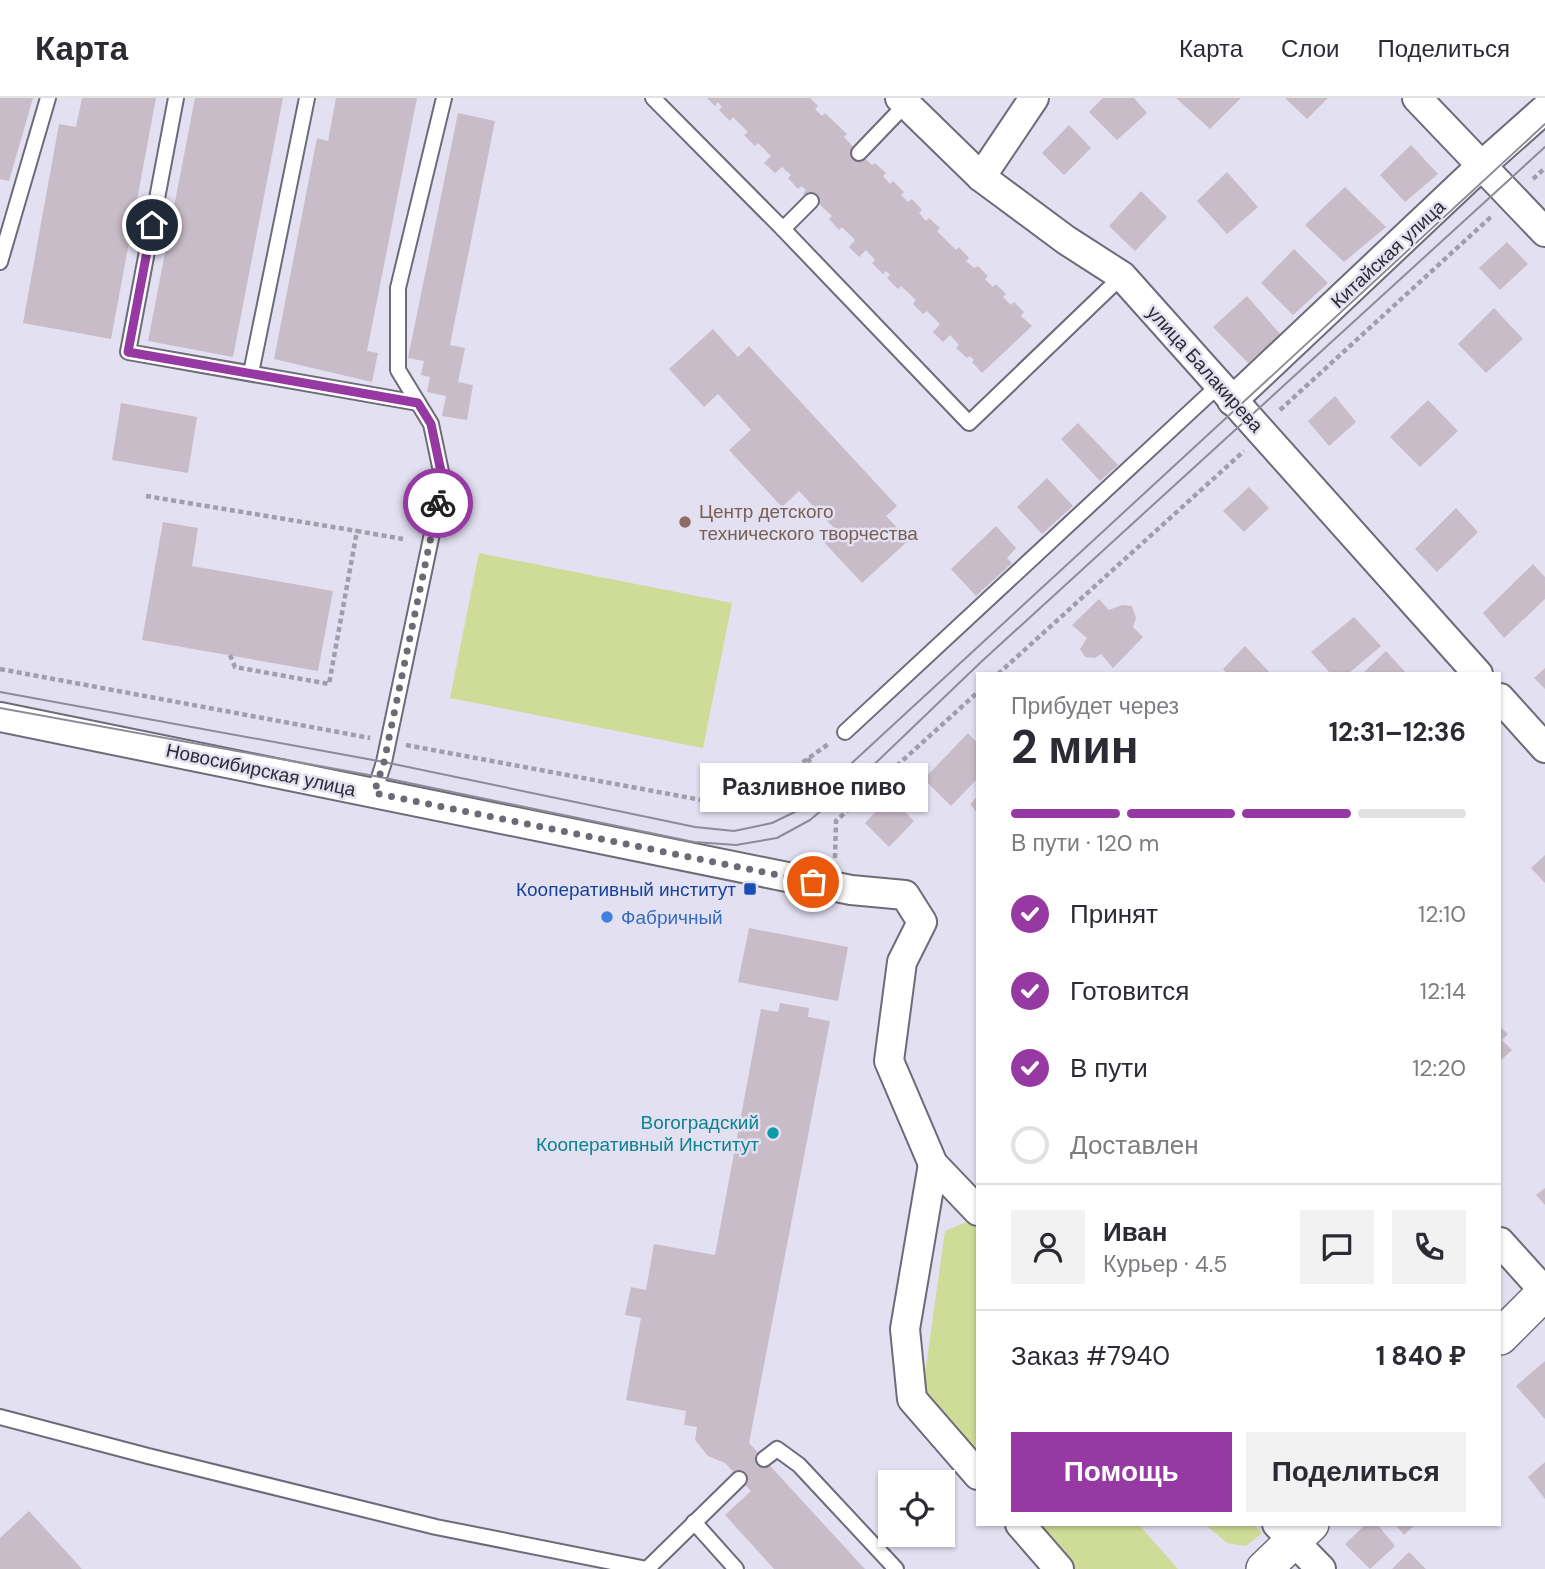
<!DOCTYPE html>
<html lang="ru">
<head>
<meta charset="utf-8">
<style>
  :root { --surface:#fff; --page:#f2f2f3; --text:#2b2b33; --muted:#7c7c81; --line:#e1e1e2; --accent:#9639a2 }
  body { margin:0; font-family:"DM Sans",sans-serif; background:var(--page); color:var(--text); height:100vh; display:flex; flex-direction:column; font-size:26px; white-space:nowrap }
  * { box-sizing:border-box; margin:0 }
  p { font-size:23px; color:var(--muted) }
  .icon { flex:none; width:38px; height:38px; fill:none; stroke:currentColor; stroke-width:2; stroke-linecap:round; stroke-linejoin:round }
  .map { position:relative; flex:1; overflow:hidden }
  .panel { position:absolute; left:976px; top:574px; width:525px; height:854px; display:flex; flex-direction:column; background:var(--surface); border-radius:0px; box-shadow:0 2px 5px #0004 }
  .panel>* { flex:none }
  .buttons { position:absolute; left:878px; top:1372px; display:grid; gap:14px }
  .buttons a { display:grid; place-items:center; width:77px; height:77px; border-radius:0px; background:var(--surface); box-shadow:0 2px 5px #0004; font-size:35px }
  .pin { position:absolute; display:grid; place-items:center; width:60px; height:60px; color:#fff; margin:-30px; border:4px solid #fff; border-radius:50%; box-shadow:0 2px 7px #0007 }
  .courier { position:absolute; display:grid; place-items:center; width:70px; height:70px; margin:-35px; border:5px solid #9639a2; border-radius:50%; background:#fff; color:#222; box-shadow:0 2px 9px #0007 }
  .bubble { position:absolute; height:49px; border-radius:0px; background:var(--surface); box-shadow:0 2px 5px #0004; font-size:23px; font-weight:700; line-height:49px; text-align:center }
  .overview em { font-style:normal; font-weight:700 }
  .overview div { display:flex; flex-direction:column-reverse }
  .overview { display:flex; align-items:center; justify-content:space-between; height:119px; padding:0 35px }
  h1 { font-size:46px; font-weight:700; line-height:52px }
  .bar { display:grid; grid-template-columns:repeat(4,1fr); gap:10px 7px; align-content:center; height:84px; padding:0 35px }
  .bar i { height:9px; border-radius:5px; background:var(--line) }
  .bar .on { background:var(--accent) }
  .bar p { grid-column:span 4 }
  .line { display:flex; align-items:center; gap:18px; padding:0 35px; border-top:2px solid var(--line) }
  .line div { flex:1 }
  .round { display:grid; place-items:center; flex:none; width:74px; height:74px; border-radius:0px; background:var(--page) }
  ol { padding:0 35px; list-style:none }
  li { display:flex; align-items:center; gap:21px; height:77px }
  li p { margin-inline-start:auto }
  li .icon { padding:7px; border-radius:50%; background:var(--accent); color:#fff; stroke-width:4 }
  li:last-child { color:var(--muted) }
  li i { width:38px; height:38px; border:4px solid var(--line); border-radius:50% }
  .cta { display:flex; gap:14px; margin-top:auto; padding:14px 35px }
  .cta a { flex:1; height:80px; border-radius:0px; background:var(--accent); color:#fff; font-size:28px; font-weight:700; line-height:80px; text-align:center }
  .cta a+a { background:var(--page); color:var(--text) }
  header { display:flex; align-items:center; gap:42px; box-sizing:border-box; height:98px; padding:0 35px; background:var(--surface); border-bottom:2px solid var(--line) }
  header strong { font-size:33px }
  nav { display:flex; gap:38px; margin-inline-start:auto; font-size:24px }
  .map>svg:first-child { display:block }
  .green { fill:#cedc97 }
  .building { fill:#c9bcc9 }
  .lines { fill:none; stroke-linecap:round; stroke-linejoin:round }
  .service-casing { stroke:#6d6a79; stroke-width:18 }
  .minor-casing { stroke:#6d6a79; stroke-width:32 }
  .tertiary-casing { stroke:#6d6a79; stroke-width:38 }
  .path { stroke:#a09eab; stroke-width:4.5; stroke-dasharray:5 3.5; stroke-linecap:butt }
  .service { stroke:#fff; stroke-width:14 }
  .minor { stroke:#fff; stroke-width:28 }
  .tertiary { stroke:#fff; stroke-width:35 }
  .tram { stroke:#8d8b97; stroke-width:2 }
  .done { stroke:#6c6a74; stroke-width:7; stroke-dasharray:0 12.6 }
  .route { stroke:#9639a2; stroke-width:9 }
  .education-dot { fill:#8d6e63; stroke:#e3e0f1; stroke-width:2.5 }
  .transit-dot { fill:#1a4fb4; stroke:#e3e0f1; stroke-width:2.5 }
  .shop-dot { fill:#3f7fe0; stroke:#e3e0f1; stroke-width:2.5 }
  .culture-dot { fill:#0f9aa8; stroke:#e3e0f1; stroke-width:2.5 }
  .labels { text-anchor:middle; dominant-baseline:central; stroke-width:5; stroke-linejoin:round; paint-order:stroke }
  .street-label { font-size:19px; fill:#2c2b31; stroke:#e3e0f1 }
  .education-label { font-size:19px; fill:#785e54; stroke:#e3e0f1; text-anchor:start }
  .transit-label { font-size:19px; fill:#164399; stroke:#e3e0f1; text-anchor:end }
  .shop-label { font-size:19px; fill:#366cbe; stroke:#e3e0f1; text-anchor:start }
  .culture-label { font-size:19px; fill:#0d838f; stroke:#e3e0f1; text-anchor:end }
</style>
</head>
<body>
<header>
<strong>Карта</strong>
<nav><a>Карта</a><a>Слои</a><a>Поделиться</a></nav>
</header>
<div class="map">
<svg width="1545" height="1471" viewBox="0 0 1545 1471">
  <rect width="100%" height="100%" fill="#e3e0f1"/>
  <g class="green">
    <path d="M479 455 732 505 703 650 450 600Z"/>
    <path d="M971 1122 978 1130V1368L921 1304 945 1133Z"/>
    <path d="M1031 1426H1138L1178 1471H1071Z"/>
    <path d="M1205 1426H1253L1262 1435 1246 1448 1227 1445Z"/>
  </g>
  <g class="building">
    <path d="M0 0H33L9 83 0 81Z"/>
    <path d="M82 0H156L111 241 23 225 59 26 76 29Z"/>
    <path d="M195 0H283L233 259 148 243Z"/>
    <path d="M336 0H417L367 253 378 255 372 284 274 261 317 40 328 43Z"/>
    <path d="M707 0H810L818 8 815 11 822 18 825 15 847 36 844 39 859 55 872 67 875 65 886 75 883 78 890 86 893 83 904 94 901 97 908 104 912 101 922 112 919 115 926 123 929 120 940 130 937 133 956 152 959 149 969 160 966 163 974 170 978 168 988 178 985 181 993 189 996 186 1006 196 1003 199 1011 207 1014 204 1024 214 1021 218 1032 228 982 275 972 264 974 262 970 258 967 260 956 250 959 247 950 237 943 244 933 234 940 226 927 213 923 216 913 206 916 202 901 188 898 191 887 180 890 177 886 173 883 176 872 165 875 162 866 152 859 159 849 149 855 142 842 129 839 132 829 121 832 118 816 103 813 106 803 95 806 92 801 88 798 91 788 80 791 77 782 69 775 75 764 65 771 58 758 45 755 48 744 37 748 34 733 19 730 23 719 12 722 9 718 4 715 8Z"/>
    <path d="M1103 0H1134L1147 15 1117 42 1089 14Z"/>
    <path d="M1176 0H1241L1210 31Z"/>
    <path d="M1285 0H1328L1307 21Z"/>
    <path d="M458 15 495 23 450 247 465 250 458 284 473 287 467 322 442 318 446 298 427 294 430 279 421 277 424 263 408 260Z"/>
    <path d="M1069 27 1091 50 1064 77 1042 55Z"/>
    <path d="M1411 47 1438 76 1405 104 1380 77Z"/>
    <path d="M1227 74 1258 109 1227 136 1197 103Z"/>
    <path d="M1345 89 1386 129 1344 164 1305 127Z"/>
    <path d="M1141 93 1167 119 1135 153 1109 128Z"/>
    <path d="M1507 144 1528 166 1500 192 1479 170Z"/>
    <path d="M1294 151 1328 185 1293 217 1261 185Z"/>
    <path d="M1247 198 1281 237 1248 265 1213 229Z"/>
    <path d="M1494 210 1523 241 1486 275 1458 246Z"/>
    <path d="M713 231 738 259 749 248 897 408 886 418 909 442 862 485 822 442 834 430 799 393 782 409 729 352 751 332 718 296 704 309 669 271Z"/>
    <path d="M1335 298 1356 324 1329 348 1308 323Z"/>
    <path d="M1428 302 1458 333 1420 369 1390 339Z"/>
    <path d="M121 305 197 319 188 375 112 362Z"/>
    <path d="M1078 325 1118 367 1100 383 1061 341Z"/>
    <path d="M1047 380 1073 408 1042 436 1017 409Z"/>
    <path d="M1249 389 1269 410 1244 434 1223 413Z"/>
    <path d="M1456 410 1478 434 1437 474 1415 451Z"/>
    <path d="M163 424 198 430 192 468 333 493 318 573 142 542Z"/>
    <path d="M996 428 1016 450 1007 460 1012 465 976 498 951 471Z"/>
    <path d="M1533 466 1545 479V501L1504 540 1483 515Z"/>
    <path d="M1099 501 1109 512 1122 507 1132 508 1136 520 1133 529 1143 539 1113 570 1101 556 1095 560 1085 559 1080 551 1087 540 1072 527Z"/>
    <path d="M1354 519 1381 548 1348 576H1331L1311 554Z"/>
    <path d="M1245 548 1271 576H1227L1223 571Z"/>
    <path d="M1386 553 1407 576H1362Z"/>
    <path d="M1545 570V591L1534 580Z"/>
    <path d="M968 635 978 646V680L951 708 924 681Z"/>
    <path d="M978 698V716L970 706Z"/>
    <path d="M890 699 914 723 889 749 865 725Z"/>
    <path d="M1545 757V785L1531 770Z"/>
    <path d="M749 830 848 849 838 903 738 884Z"/>
    <path d="M780 905 809 910 808 919 830 923 749 1345 865 1471H774L725 1417 751 1393 725 1365 708 1358 695 1342 697 1329 684 1327 686 1313 626 1302 641 1220 625 1217 631 1189 646 1192 654 1146 715 1157 761 911 778 914Z"/>
    <path d="M1500 929 1508 936 1502 942 1512 952 1500 963Z"/>
    <path d="M1545 1090V1107L1536 1097Z"/>
    <path d="M1545 1263V1321L1516 1288Z"/>
    <path d="M1545 1364V1401L1528 1379Z"/>
    <path d="M29 1413 82 1471H0V1440Z"/>
    <path d="M1366 1426H1377L1395 1448 1370 1471 1345 1446Z"/>
    <path d="M1395 1426H1416L1404 1437Z"/>
    <path d="M1409 1454 1426 1471H1392Z"/>
  </g>
  <g class="lines">
    <defs>
      <g id="service">
        <path d="M176 0 128 254 418 305"/>
        <path d="M653 0 783 131 969 325 1122 178"/>
        <path d="M859 55 906 6"/>
        <path d="M783 131 811 103"/>
        <path d="M0 164 48 0"/>
        <path d="M251 275 307 0"/>
        <path d="M845 634 1219 287"/>
        <path d="M374 695 384 664 443 383 431 326 398 272V190L444 0"/>
        <path d="M0 1319 148 1358 436 1429 647 1471"/>
        <path d="M764 1361 777 1351 799 1367 896 1471"/>
        <path d="M694 1424 736 1471"/>
        <path d="M647 1471 739 1381"/>
      </g>
      <g id="minor">
        <path d="M900 0 981 79 1066 142 1122 178 1478 576"/>
        <path d="M1417 0 1545 134"/>
        <path d="M981 79 1034 0"/>
        <path d="M1232 303 1481 68 1545 11"/>
        <path d="M1500 600 1545 650"/>
        <path d="M0 619 851 792 905 797 922 824 902 864 889 963 933 1066 978 1113"/>
        <path d="M933 1066 905 1231 912 1301 978 1377"/>
        <path d="M1500 1144 1545 1194"/>
        <path d="M1020 1426 1059 1471"/>
        <path d="M1277 1426 1321 1471"/>
      </g>
      <g id="tertiary">
        <path d="M1500 1239 1545 1194"/>
        <path d="M1264 1471 1311 1426"/>
      </g>
    </defs>
    <use href="#service" class="service-casing"/>
    <use href="#minor" class="minor-casing"/>
    <use href="#tertiary" class="tertiary-casing"/>
    <g class="path">
      <path d="M1533 81 1545 70"/>
      <path d="M1280 312 1493 117"/>
      <path d="M146 398 357 433"/>
      <path d="M230 557 235 569 329 586 357 433 403 441"/>
      <path d="M0 571 370 640"/>
      <path d="M998 576 1244 353"/>
      <path d="M406 647 739 709 830 645"/>
      <path d="M808 660 821 688"/>
      <path d="M835 760 836 723 978 594"/>
    </g>
    <use href="#service" class="service"/>
    <use href="#minor" class="minor"/>
    <use href="#tertiary" class="tertiary"/>
    <g class="tram">
      <path d="M0 594 384 664 695 729 734 733 772 725 803 710 1545 26"/>
      <path d="M0 610 380 679 694 744 736 747 777 740 810 722 861 679 981 564 1545 49"/>
    </g>
  </g>
  <g class="lines">
    <path class="done" d="M438 405 384 664 374 695 813 784"/>
    <path class="route" d="M152 127 128 254 418 305 431 326 443 383 438 405"/>
  </g>
  <circle class="education-dot" cx="685" cy="424" r="7"/>
  <rect class="transit-dot" x="743" y="784" width="14" height="14" rx="3.5"/>
  <circle class="shop-dot" cx="607" cy="819" r="7"/>
  <circle class="culture-dot" cx="773" cy="1035" r="7"/>
  <g class="labels">
    <g class="street-label">
      <text transform="translate(1388 156) rotate(-43)">Китайская улица</text>
      <text transform="translate(1205 271) rotate(48)">улица Балакирева</text>
      <text transform="translate(261 672) rotate(12)">Новосибирская улица</text>
    </g>
    <g class="education-label">
      <text x="699" y="413">Центр детского<tspan x="699" dy="22">технического творчества</tspan></text>
    </g>
    <g class="transit-label">
      <text x="736" y="791">Кооперативный институт</text>
    </g>
    <g class="shop-label">
      <text x="621" y="819">Фабричный</text>
    </g>
    <g class="culture-label">
      <text x="759" y="1024">Вогоградский<tspan x="759" dy="22">Кооперативный Институт</tspan></text>
    </g>
  </g>
</svg>
<div class="buttons">
<a><svg class="icon" aria-label="locate" viewBox="0 0 24 24"><circle cx="12" cy="12" r="6"/><path d="M12 2v4M12 18v4M2 12h4M18 12h4"/></svg></a>
</div>
<div class="pin" style="left:813px;top:784px;background:#ea580c"><svg class="icon" aria-label="bag" viewBox="0 0 24 24"><path d="M5 8h14l-1 12H6zM9 8a3 3 0 0 1 6 0"/></svg></div>
<div class="pin" style="left:152px;top:127px;background:#1f2937"><svg class="icon" aria-label="home" viewBox="0 0 24 24"><path d="M3 11l9-7 9 7M6 9v11h12V9"/></svg></div>
<div class="courier" style="left:438px;top:405px"><svg class="icon" aria-label="bike" viewBox="0 0 24 24"><circle cx="6" cy="16" r="4"/><circle cx="18" cy="16" r="4"/><path d="M6 16l4-8h5l3 8M10 8l3 8H6M13 5h3"/></svg></div>
<div class="bubble" style="left:700px;top:665px;width:228px">Разливное пиво</div>
<section class="panel">
<div class="overview"><div><h1>2 мин</h1><p>Прибудет через</p></div><em>12:31–12:36</em></div>
<div class="bar"><i class="on"></i><i class="on"></i><i class="on"></i><i></i><p>В пути · 120 m</p></div>
<ol>
<li><svg class="icon" aria-label="check" viewBox="0 0 24 24"><path d="M5 12l5 5 9-10"/></svg>Принят<p>12:10</p></li>
<li><svg class="icon" aria-label="check" viewBox="0 0 24 24"><path d="M5 12l5 5 9-10"/></svg>Готовится<p>12:14</p></li>
<li><svg class="icon" aria-label="check" viewBox="0 0 24 24"><path d="M5 12l5 5 9-10"/></svg>В пути<p>12:20</p></li>
<li><i></i>Доставлен</li>
</ol>
<div class="line" style="height:126px"><a class="round"><svg class="icon" aria-label="person" viewBox="0 0 24 24"><circle cx="12" cy="8" r="4"/><path d="M4 21q1-7 8-7t8 7"/></svg></a><div><b>Иван</b><p>Курьер · 4.5</p></div><a class="round"><svg class="icon" aria-label="chat" viewBox="0 0 24 24"><path d="M4 5h16v11H9l-5 4z"/></svg></a><a class="round"><svg class="icon" aria-label="phone" viewBox="0 0 24 24"><path d="M5 4h4l2 5-3 2q2 4 5 5l2-3 5 2v4C11 20 4 13 5 4z"/></svg></a></div>
<div class="line" style="height:91px"><div>Заказ #7940</div><b>1 840 ₽</b></div>
<div class="cta"><a>Помощь</a><a>Поделиться</a></div>
</section>
</div>
</body>
</html>
